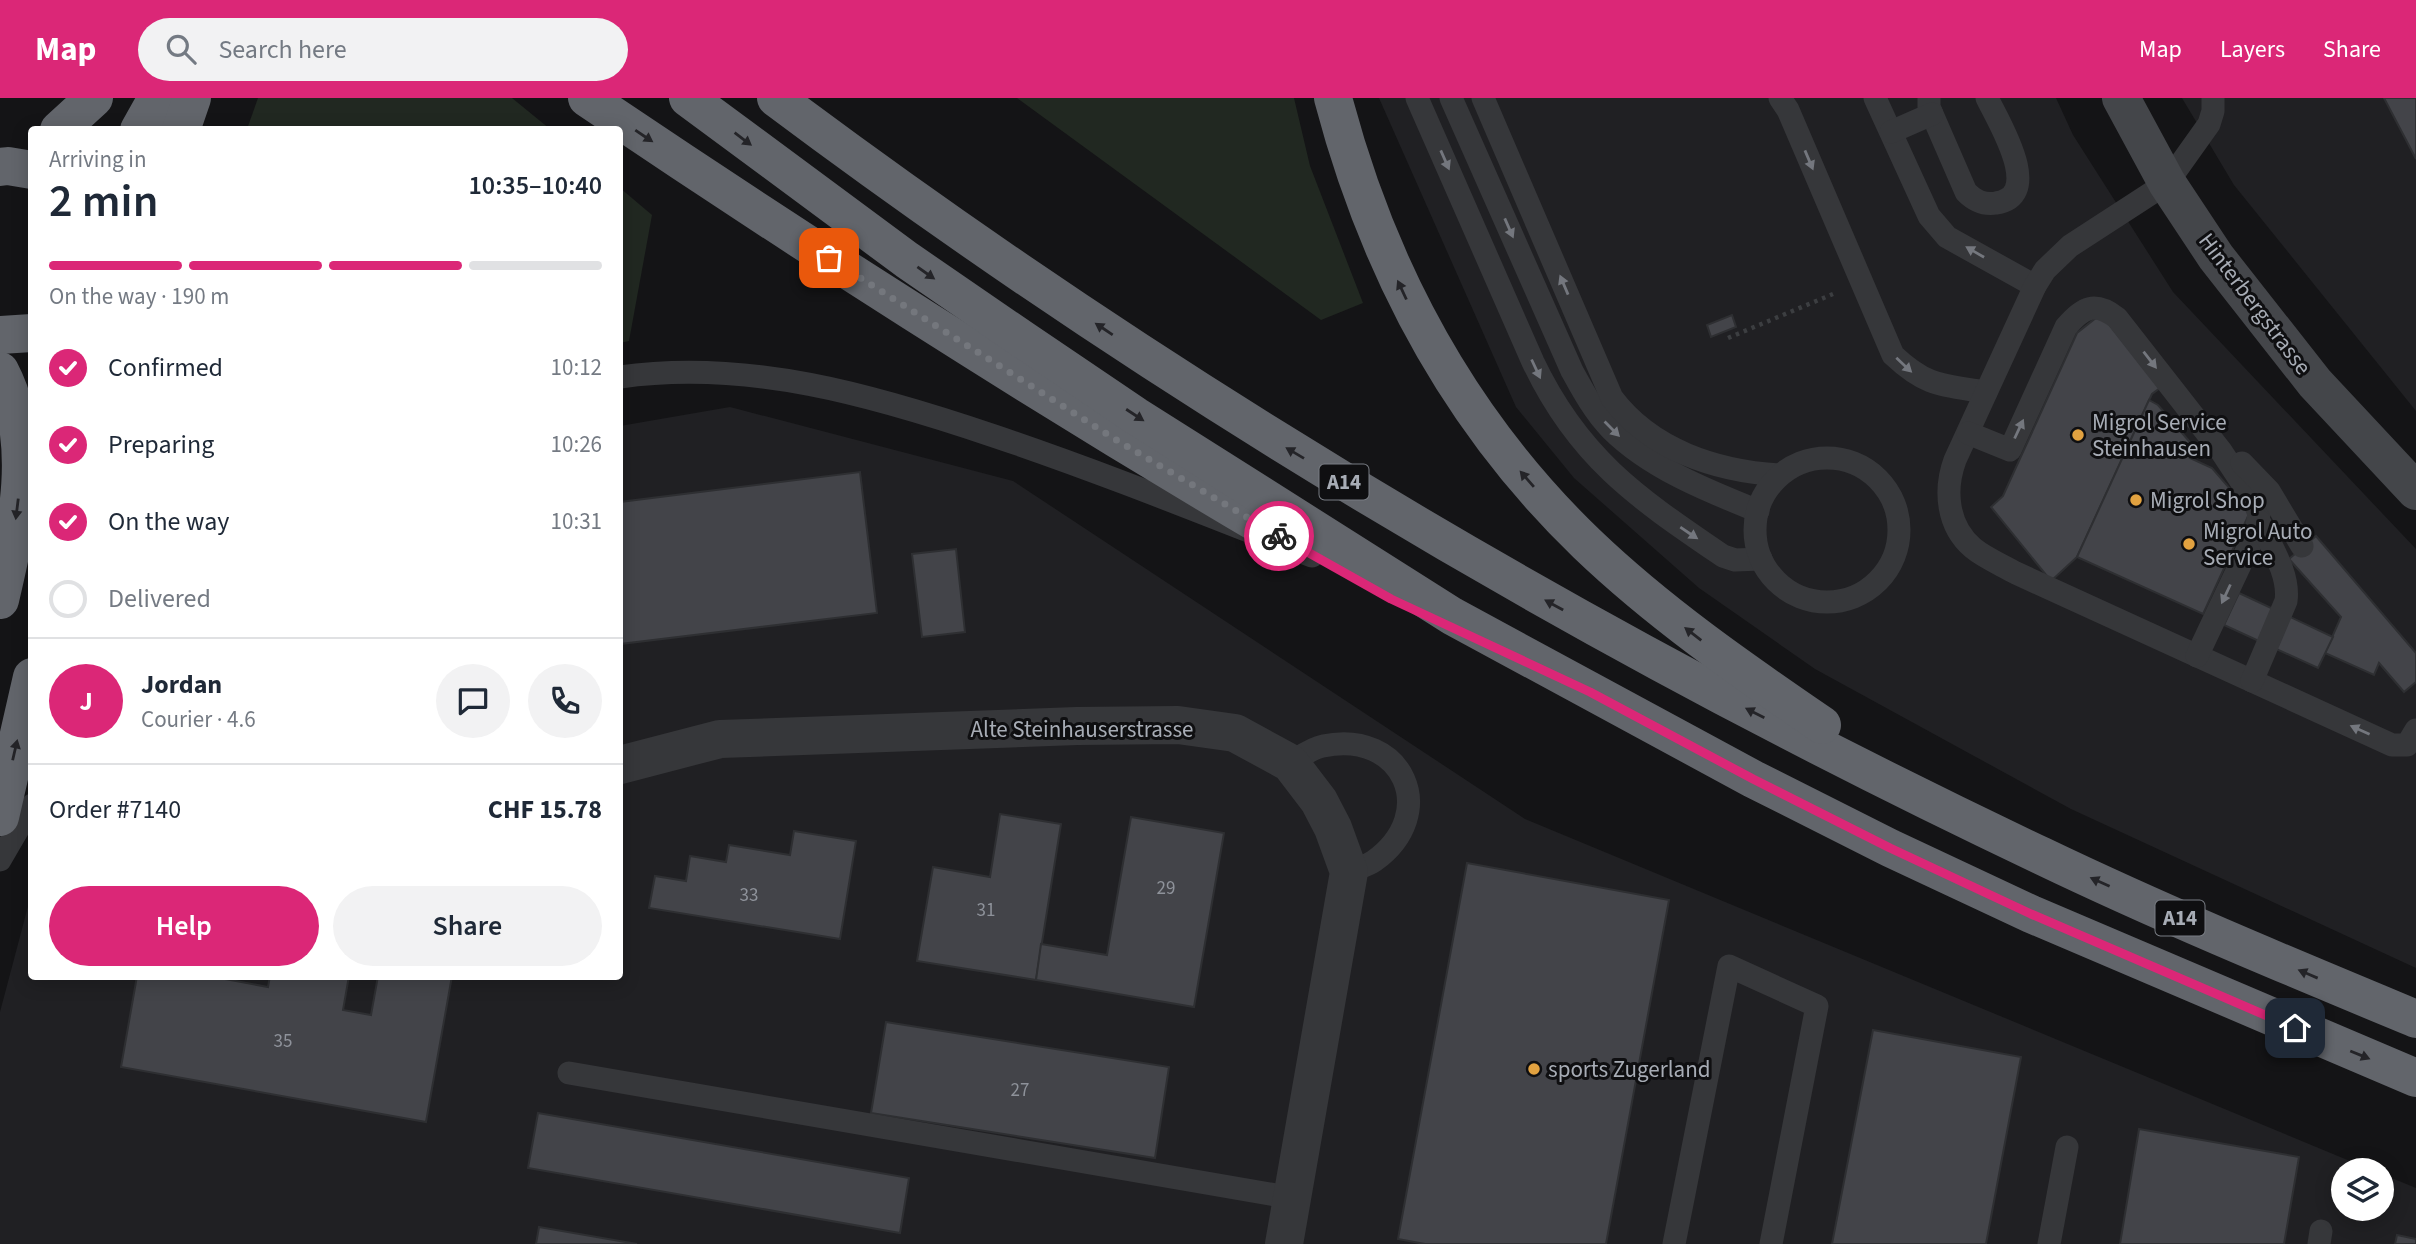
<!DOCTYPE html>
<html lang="en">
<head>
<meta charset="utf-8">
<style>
  :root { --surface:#fff; --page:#f2f2f3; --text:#1f2937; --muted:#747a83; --line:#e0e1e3; --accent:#db2777 }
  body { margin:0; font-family:"Source Sans 3",sans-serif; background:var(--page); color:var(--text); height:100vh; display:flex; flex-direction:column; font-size:26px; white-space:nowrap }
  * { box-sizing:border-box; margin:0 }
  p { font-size:23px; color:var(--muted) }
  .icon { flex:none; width:38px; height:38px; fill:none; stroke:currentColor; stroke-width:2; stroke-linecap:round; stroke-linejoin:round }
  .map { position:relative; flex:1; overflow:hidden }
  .sheet { position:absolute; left:28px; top:28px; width:595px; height:854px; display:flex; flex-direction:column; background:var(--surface); border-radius:7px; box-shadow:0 4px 18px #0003 }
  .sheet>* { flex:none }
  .controls { position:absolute; left:2331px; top:1060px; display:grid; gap:14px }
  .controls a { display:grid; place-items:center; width:63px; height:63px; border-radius:50%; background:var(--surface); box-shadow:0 4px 18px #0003; font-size:35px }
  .pin { position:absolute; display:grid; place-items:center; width:60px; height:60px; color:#fff; margin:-30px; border-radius:14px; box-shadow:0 4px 10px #0006 }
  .courier { position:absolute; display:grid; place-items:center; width:70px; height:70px; margin:-35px; border:5px solid #db2777; border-radius:50%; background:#fff; color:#222; box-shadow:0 2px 9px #0007 }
  .headline em { font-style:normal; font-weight:600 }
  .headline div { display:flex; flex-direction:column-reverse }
  .headline { display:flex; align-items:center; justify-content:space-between; height:119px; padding:0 21px }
  h1 { font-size:46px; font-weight:600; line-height:52px }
  .bar { display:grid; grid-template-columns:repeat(4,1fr); gap:10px 7px; align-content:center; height:84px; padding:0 21px }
  .bar i { height:9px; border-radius:5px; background:var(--line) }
  .bar .current { background:var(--accent) }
  .bar p { grid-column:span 4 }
  .line { display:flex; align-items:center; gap:18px; padding:0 21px; border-top:2px solid var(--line) }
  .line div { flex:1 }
  .round { display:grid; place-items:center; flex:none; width:74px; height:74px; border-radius:37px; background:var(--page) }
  ol { padding:0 21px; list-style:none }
  li { display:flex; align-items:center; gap:21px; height:77px }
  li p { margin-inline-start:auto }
  li .icon { padding:7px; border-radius:50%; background:var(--accent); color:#fff; stroke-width:4 }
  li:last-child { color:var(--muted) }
  li i { width:38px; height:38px; border:4px solid var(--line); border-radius:50% }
  .button { display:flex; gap:14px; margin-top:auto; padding:14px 21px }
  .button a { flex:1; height:80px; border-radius:42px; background:var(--accent); color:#fff; font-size:28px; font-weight:600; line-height:80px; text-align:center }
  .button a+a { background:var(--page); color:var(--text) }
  header { display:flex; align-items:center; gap:42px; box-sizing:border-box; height:98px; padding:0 35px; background:var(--accent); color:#fff }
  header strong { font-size:33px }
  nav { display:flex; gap:38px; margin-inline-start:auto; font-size:24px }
  .search { width:490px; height:63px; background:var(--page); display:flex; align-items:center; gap:18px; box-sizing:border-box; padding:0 24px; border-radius:38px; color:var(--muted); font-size:26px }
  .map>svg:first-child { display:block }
  .built { fill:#202023 }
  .green { fill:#212821 }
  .building { fill:#434449; stroke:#2e2f32; stroke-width:2 }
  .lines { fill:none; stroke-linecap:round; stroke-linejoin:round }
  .path { stroke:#3c3e41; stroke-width:4.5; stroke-dasharray:3.5 5; stroke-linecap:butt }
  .lane { stroke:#36373a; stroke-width:23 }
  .street { stroke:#36373a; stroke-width:38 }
  .secondary { stroke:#44464a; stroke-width:38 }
  .highway { stroke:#62656b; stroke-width:38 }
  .oneway { fill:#242428 }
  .oneway2 { fill:#74777e }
  .done { stroke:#74777d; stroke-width:7; stroke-dasharray:0 12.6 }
  .route { stroke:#db2777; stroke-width:9 }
  .poi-dot { fill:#e2a240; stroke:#0f0f11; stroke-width:2.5 }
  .labels { text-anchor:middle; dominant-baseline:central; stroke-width:6; stroke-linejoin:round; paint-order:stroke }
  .number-label { font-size:19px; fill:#8e929a }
  .shield { fill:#0f0f11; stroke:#797d84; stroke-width:2 }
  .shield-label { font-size:21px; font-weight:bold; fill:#a7acb5 }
  .street-label { font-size:23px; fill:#a7acb5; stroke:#0f0f11 }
  .poi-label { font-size:23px; fill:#a7acb5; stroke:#0f0f11; text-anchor:start }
</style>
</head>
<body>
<header>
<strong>Map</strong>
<div class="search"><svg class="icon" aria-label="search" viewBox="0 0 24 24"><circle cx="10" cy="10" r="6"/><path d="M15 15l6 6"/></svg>Search here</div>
<nav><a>Map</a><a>Layers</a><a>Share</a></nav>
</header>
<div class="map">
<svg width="2416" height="1146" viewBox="0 0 2416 1146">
  <rect width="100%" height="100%" fill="#141416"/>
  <g class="built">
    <path d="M1379 0H2056L2073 37 2173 194 2416 451V870L2071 711 1815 571 1699 490 1574 380 1516 309Z"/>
    <path d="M2182 0H2416V313L2234 87Z"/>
    <path d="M730 309 1013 383 1525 721 2374 1073H2343V1111H2382V1076L2416 1090V1146H0V914L31 797 32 878H620V328Z"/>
  </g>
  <g class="green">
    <path d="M258 0H512L550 31H247Z"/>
    <path d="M1017 0H1294L1310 68 1363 205 1321 222Z"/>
    <path d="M620 90 652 117 629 243 620 245Z"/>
  </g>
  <g class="building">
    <path d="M2384 0H2416V61Z"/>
    <path d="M2101 216 2160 290 2152 296 2077 459 2051 483 1991 409 2003 398 2077 235Z"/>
    <path d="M1732 217 1736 229 1711 239 1707 227Z"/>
    <path d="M2149 302 2158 307 2195 350 2190 360 2212 370 2250 414 2203 516 2077 459Z"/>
    <path d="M860 374 877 515 620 546V404Z"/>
    <path d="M2316 438 2416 555V584L2404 594 2379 565 2374 577 2325 555 2341 519 2289 461Z"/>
    <path d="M956 451 965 534 922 539 912 456Z"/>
    <path d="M2239 495 2333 539 2318 570 2224 527Z"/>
    <path d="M1000 716 1061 726 1036 882 917 863 933 769 990 779Z"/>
    <path d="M1131 719 1224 735 1194 909 1036 882 1041 846 1107 857Z"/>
    <path d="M794 733 856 743 840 841 649 810 655 778 686 783 690 758 726 764 729 747 790 757Z"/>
    <path d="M1467 765 1669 802 1606 1146H1425L1398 1141Z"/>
    <path d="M137 878H209L268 889 270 878H349L343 912 371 917 378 878H452L426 1024 121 969Z"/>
    <path d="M886 924 1169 969 1155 1060 871 1015Z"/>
    <path d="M1873 932 2021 959 1986 1146H1832Z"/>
    <path d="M538 1015 909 1080 900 1135 528 1070Z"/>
    <path d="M2139 1031 2299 1059 2284 1146H2120Z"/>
    <path d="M539 1129 637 1146H536Z"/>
    <path d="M2397 1137 2416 1141V1146H2395Z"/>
  </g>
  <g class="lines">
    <path class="path" d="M1728 240 1833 196"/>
    <g class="lane">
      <path d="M1417 0 1533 264C1579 361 1638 400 1723 458L1735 462 1761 461"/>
      <path d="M1451 0 1572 273C1583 293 1595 315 1611 331 1650 370 1708 393 1758 413"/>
      <path d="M1483 0 1612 300C1651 352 1716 373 1779 377"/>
      <path d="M1780 0 1788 12 1893 257C1927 289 1942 287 1986 294"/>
      <path d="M1875 0 1929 118 1947 139 2035 188"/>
      <path d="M1929 0V9L1966 94C1975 103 1984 107 1996 105 2045 98 1998 23 1987 0"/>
      <path d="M2213 0V13L2209 26 2167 85 2070 148 2045 172 2035 188 1955 362C1944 392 1947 428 1973 450 1985 460 2002 467 2016 475L2392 647H2407L2416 632"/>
      <path d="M1891 34 1932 16"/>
      <path d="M620 279C748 261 873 297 994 338 1101 374 1207 417 1312 458"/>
      <path d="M1968 335 2010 352 2066 229C2083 209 2095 203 2117 220L2221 353 2254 403 2259 416 2256 433 2197 558"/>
      <circle cx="1827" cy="432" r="72"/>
      <path d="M2242 365 2269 393 2302 448"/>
      <path d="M2252 583 2286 503C2290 476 2270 447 2259 423"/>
      <path d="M1290 665C1300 659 1312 650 1323 648 1403 631 1441 715 1374 763 1367 768 1357 770 1349 774"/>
      <path d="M0 762 32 707"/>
      <path d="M569 975 1293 1100"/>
      <path d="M1674 1146 1729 868 1817 908 1771 1146"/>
      <path d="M2049 1146 2067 1049"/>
      <path d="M2319 1146 2321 1133"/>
    </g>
    <path class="street" d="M620 667 720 641 1077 628 1178 627 1235 635 1290 665 1319 703 1333 730 1349 774 1284 1146"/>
    <path class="secondary" d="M2121 0 2167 85 2216 159 2315 285 2416 393"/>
    <g class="highway">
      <path d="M587 0C809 150 1035 294 1265 430"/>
      <path d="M688 0 907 162 1025 243 1136 318 1452 518 1753 681 1890 750 2031 816 2416 980"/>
      <path d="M776 0C1171 296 1597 547 2042 758 2165 817 2291 869 2416 921"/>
      <path d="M1333 0C1378 171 1458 322 1587 446 1658 514 1740 571 1822 627"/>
      <path d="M59 32 94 0"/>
      <path d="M139 32 157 0"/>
      <path d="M181 32 192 0"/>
      <path d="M0 69 8 68 32 72"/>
      <path d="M0 237 32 235"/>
      <path d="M0 273C37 343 17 429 0 502"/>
      <path d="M0 719 32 579"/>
    </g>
  </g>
  <defs><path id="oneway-solid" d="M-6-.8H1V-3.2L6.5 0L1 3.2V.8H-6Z" transform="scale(1.75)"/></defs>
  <g class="oneway">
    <use href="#oneway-solid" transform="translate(644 38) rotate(34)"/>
    <use href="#oneway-solid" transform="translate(743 41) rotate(37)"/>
    <use href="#oneway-solid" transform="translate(926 175) rotate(35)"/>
    <use href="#oneway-solid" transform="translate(1402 192) rotate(-115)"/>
    <use href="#oneway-solid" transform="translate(1104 231) rotate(-146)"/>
    <use href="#oneway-solid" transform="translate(1135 317) rotate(33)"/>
    <use href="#oneway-solid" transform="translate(1295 355) rotate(-149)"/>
    <use href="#oneway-solid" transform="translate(1527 381) rotate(-131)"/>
    <use href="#oneway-solid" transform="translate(17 411) rotate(97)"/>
    <use href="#oneway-solid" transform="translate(1554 507) rotate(-151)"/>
    <use href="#oneway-solid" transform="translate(1693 536) rotate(-142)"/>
    <use href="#oneway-solid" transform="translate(1755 615) rotate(-153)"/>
    <use href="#oneway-solid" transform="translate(15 652) rotate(-77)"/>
    <use href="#oneway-solid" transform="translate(2100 784) rotate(-156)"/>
    <use href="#oneway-solid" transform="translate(2308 876) rotate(-157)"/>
    <use href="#oneway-solid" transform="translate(2360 957) rotate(22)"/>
  </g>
  <g class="oneway2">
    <use href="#oneway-solid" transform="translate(1445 62) rotate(66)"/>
    <use href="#oneway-solid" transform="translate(1809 62) rotate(67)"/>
    <use href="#oneway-solid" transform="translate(1509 130) rotate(66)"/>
    <use href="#oneway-solid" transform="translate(1975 154) rotate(-150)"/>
    <use href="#oneway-solid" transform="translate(1564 187) rotate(-113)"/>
    <use href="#oneway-solid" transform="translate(2150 262) rotate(52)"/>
    <use href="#oneway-solid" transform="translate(1904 267) rotate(43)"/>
    <use href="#oneway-solid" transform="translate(1536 271) rotate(65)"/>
    <use href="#oneway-solid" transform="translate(1612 331) rotate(45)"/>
    <use href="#oneway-solid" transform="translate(2019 331) rotate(-65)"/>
    <use href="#oneway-solid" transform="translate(1689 435) rotate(34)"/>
    <use href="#oneway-solid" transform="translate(2226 496) rotate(115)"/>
    <use href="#oneway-solid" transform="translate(2360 632) rotate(-156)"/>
  </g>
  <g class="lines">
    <path class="done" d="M829 160 1118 343 1279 438"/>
    <path class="route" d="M1279 438 1391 501 1590 594 1753 681 1890 750 2031 816 2295 930"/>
  </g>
  <g class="poi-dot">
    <circle cx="2078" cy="337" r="7"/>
    <circle cx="2136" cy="402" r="7"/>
    <circle cx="2189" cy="446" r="7"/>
    <circle cx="1534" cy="971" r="7"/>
  </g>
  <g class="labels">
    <g class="number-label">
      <text x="1166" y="790">29</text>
      <text x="749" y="797">33</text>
      <text x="986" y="812">31</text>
      <text x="283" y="943">35</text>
      <text x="1020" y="992">27</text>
    </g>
    <g class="shield">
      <rect x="1319.5" y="366.5" width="49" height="35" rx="5"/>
      <rect x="2155.5" y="802.5" width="49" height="35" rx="5"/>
    </g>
    <g class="shield-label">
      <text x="1344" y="384">A14</text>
      <text x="2180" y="820">A14</text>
    </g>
    <g class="street-label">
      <text transform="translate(2255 206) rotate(53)">Hinterbergstrasse</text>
      <text x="1082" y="631">Alte Steinhauserstrasse</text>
    </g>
    <g class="poi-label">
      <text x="2092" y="324">Migrol Service<tspan x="2092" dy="26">Steinhausen</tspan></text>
      <text x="2150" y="402">Migrol Shop</text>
      <text x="2203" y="433">Migrol Auto<tspan x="2203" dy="26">Service</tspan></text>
      <text x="1548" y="971">sports Zugerland</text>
    </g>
  </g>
</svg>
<div class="controls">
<a><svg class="icon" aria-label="layers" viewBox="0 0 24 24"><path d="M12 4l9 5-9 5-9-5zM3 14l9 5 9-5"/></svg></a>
</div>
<div class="pin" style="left:829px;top:160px;background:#ea580c"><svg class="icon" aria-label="bag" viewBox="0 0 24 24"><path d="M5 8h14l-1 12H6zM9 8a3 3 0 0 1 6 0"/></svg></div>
<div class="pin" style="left:2295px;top:930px;background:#1f2937"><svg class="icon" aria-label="home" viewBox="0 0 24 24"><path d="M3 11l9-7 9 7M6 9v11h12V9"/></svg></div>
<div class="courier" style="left:1279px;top:438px"><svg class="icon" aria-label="bike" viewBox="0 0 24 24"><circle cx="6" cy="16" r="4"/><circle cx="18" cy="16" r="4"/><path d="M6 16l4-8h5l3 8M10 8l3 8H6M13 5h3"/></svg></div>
<section class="sheet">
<div class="headline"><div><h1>2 min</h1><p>Arriving in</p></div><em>10:35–10:40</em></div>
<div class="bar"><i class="current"></i><i class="current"></i><i class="current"></i><i></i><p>On the way · 190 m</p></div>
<ol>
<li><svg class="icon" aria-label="check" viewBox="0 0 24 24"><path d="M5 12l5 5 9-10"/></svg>Confirmed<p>10:12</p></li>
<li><svg class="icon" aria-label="check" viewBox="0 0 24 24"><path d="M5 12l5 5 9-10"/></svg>Preparing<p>10:26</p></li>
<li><svg class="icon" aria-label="check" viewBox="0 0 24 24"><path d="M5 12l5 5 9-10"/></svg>On the way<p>10:31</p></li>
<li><i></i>Delivered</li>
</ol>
<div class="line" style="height:126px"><b class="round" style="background:var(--accent);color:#fff">J</b><div><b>Jordan</b><p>Courier · 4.6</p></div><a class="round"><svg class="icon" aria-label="chat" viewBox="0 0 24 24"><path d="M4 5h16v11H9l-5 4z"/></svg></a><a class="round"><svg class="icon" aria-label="phone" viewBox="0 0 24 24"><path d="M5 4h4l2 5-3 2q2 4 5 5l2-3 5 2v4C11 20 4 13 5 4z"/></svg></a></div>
<div class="line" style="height:91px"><div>Order #7140</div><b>CHF 15.78</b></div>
<div class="button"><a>Help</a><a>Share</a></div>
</section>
</div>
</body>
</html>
